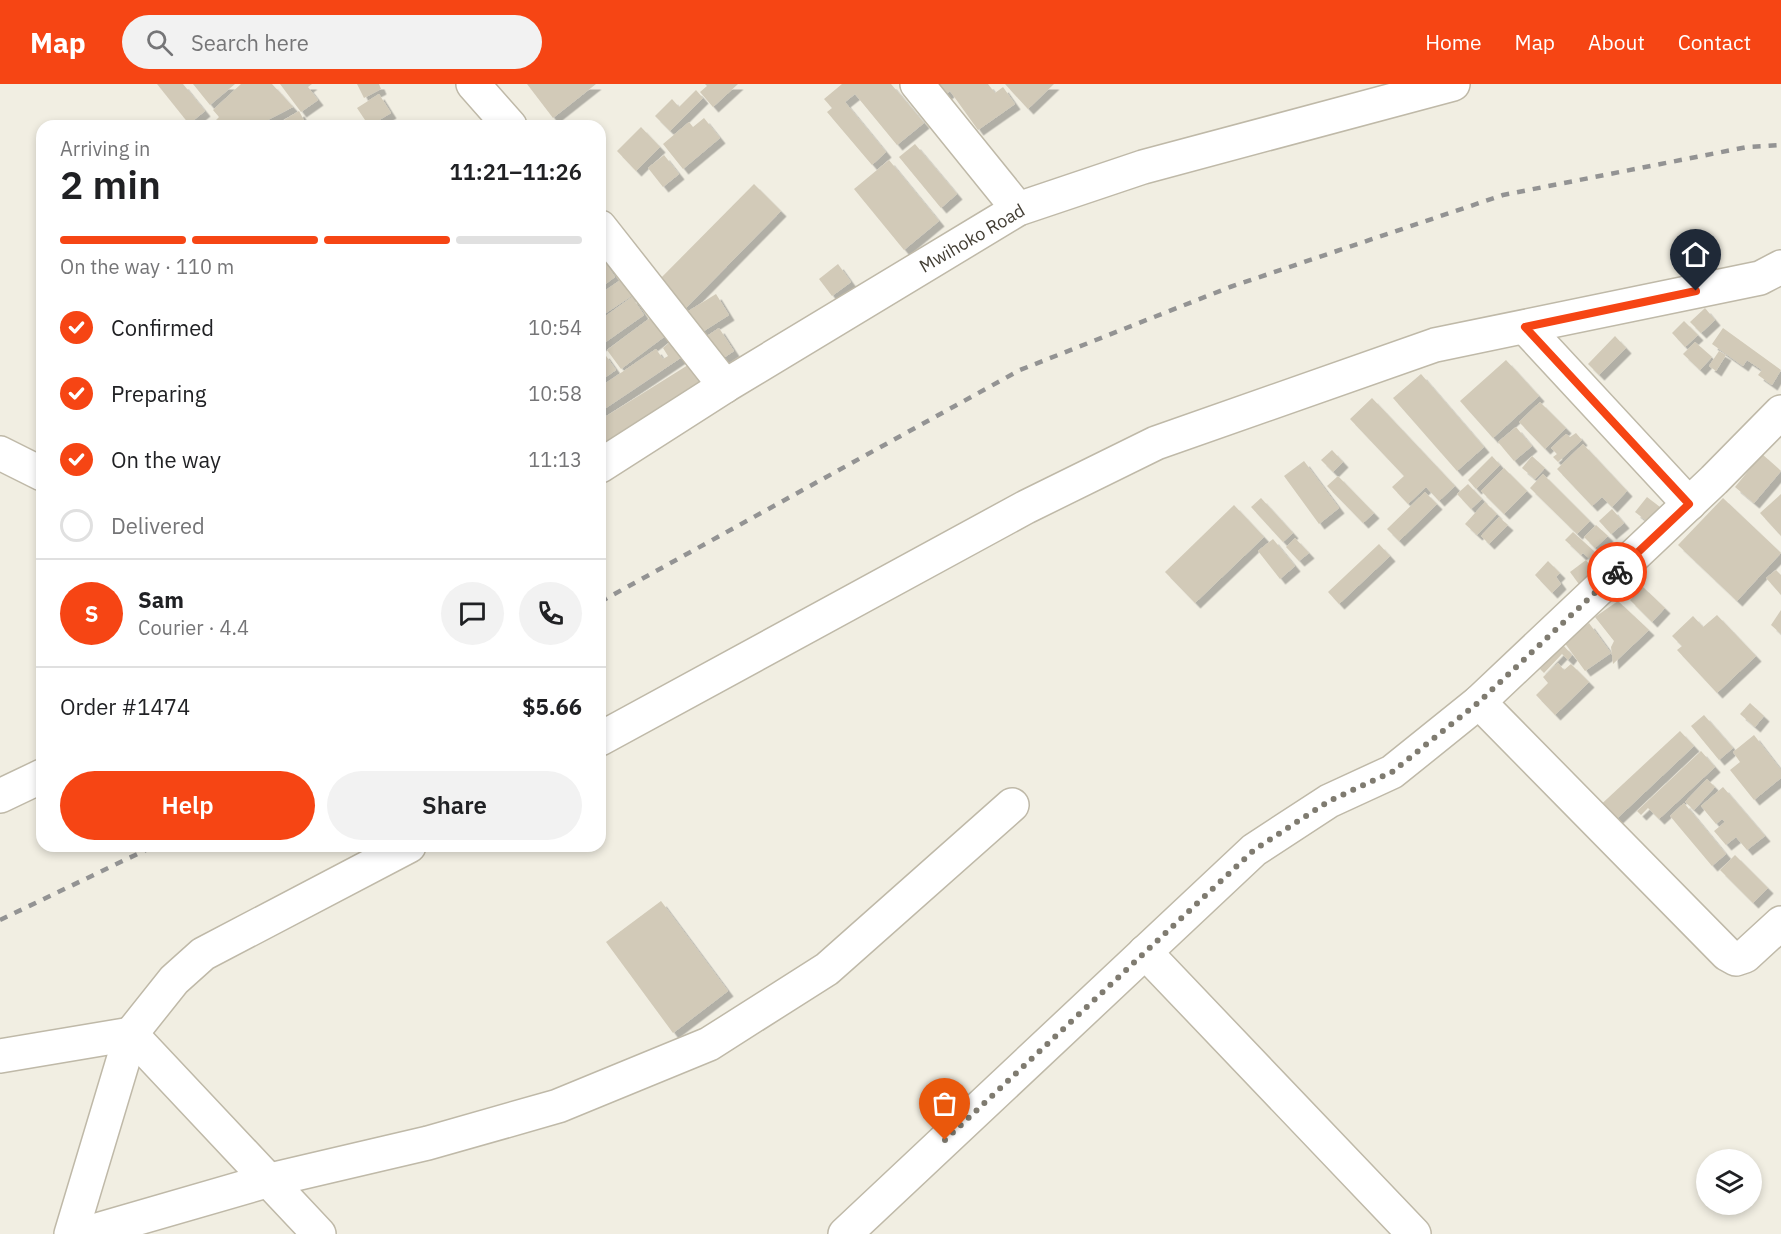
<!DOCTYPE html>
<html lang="en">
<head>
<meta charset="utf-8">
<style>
  :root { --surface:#fff; --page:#f2f2f2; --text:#202124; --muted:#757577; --line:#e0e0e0; --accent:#f64514 }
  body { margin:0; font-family:"IBM Plex Sans",sans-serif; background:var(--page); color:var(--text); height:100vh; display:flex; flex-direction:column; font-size:22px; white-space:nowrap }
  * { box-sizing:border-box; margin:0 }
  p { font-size:20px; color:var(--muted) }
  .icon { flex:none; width:33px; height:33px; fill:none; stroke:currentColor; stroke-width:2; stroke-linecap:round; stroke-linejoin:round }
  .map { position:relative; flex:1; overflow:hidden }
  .details { position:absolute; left:36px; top:36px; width:570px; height:732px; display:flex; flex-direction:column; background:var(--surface); border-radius:18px; box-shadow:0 3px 9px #0003 }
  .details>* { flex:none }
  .fabs { position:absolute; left:1696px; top:1065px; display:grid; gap:12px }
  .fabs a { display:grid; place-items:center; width:66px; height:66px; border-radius:50%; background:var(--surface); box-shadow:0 3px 9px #0003; font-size:30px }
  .pin { position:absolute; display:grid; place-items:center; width:51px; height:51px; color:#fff; margin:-62px -26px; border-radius:50% 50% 50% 0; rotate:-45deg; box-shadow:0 0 6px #0007 }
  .pin .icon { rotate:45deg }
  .courier { position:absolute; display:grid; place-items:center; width:60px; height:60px; margin:-30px; border:4px solid #f64514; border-radius:50%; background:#fff; color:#222; box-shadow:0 2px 8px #0007 }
  .head em { font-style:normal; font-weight:600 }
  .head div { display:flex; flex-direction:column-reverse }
  .head { display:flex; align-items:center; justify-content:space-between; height:102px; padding:0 24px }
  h1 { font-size:39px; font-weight:600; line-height:45px }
  .bar { display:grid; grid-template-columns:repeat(4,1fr); gap:9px 6px; align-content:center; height:72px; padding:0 24px }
  .bar i { height:8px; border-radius:4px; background:var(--line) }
  .bar .on { background:var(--accent) }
  .bar p { grid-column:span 4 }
  .line { display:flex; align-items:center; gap:15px; padding:0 24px; border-top:2px solid var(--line) }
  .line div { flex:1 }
  .round { display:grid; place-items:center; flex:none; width:63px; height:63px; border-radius:32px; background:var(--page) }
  ol { padding:0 24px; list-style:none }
  li { display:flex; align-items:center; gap:18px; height:66px }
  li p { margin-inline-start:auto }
  li .icon { padding:6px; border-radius:50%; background:var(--accent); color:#fff; stroke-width:4 }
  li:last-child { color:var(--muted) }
  li i { width:33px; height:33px; border:3px solid var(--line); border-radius:50% }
  .action { display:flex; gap:12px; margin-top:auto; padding:12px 24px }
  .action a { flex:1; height:69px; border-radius:36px; background:var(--accent); color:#fff; font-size:24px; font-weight:600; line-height:69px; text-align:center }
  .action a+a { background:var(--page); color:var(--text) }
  header { display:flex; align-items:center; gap:36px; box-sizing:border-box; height:84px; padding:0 30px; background:var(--accent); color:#fff }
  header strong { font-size:28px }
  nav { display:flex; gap:33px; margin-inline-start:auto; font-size:21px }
  .search { width:420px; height:54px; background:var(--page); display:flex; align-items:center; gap:15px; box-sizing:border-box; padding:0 21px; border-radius:33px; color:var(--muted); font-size:22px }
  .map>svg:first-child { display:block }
  .building { fill:#d2cab8; filter:url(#shadow) }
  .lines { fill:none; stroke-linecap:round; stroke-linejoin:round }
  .minor-casing { stroke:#bfb9a8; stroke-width:36 }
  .minor { stroke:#fff; stroke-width:33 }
  .rail { stroke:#939393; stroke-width:4.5; stroke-dasharray:8 8; stroke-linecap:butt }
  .done { stroke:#7f7b70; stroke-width:6; stroke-dasharray:0 10.8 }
  .route { stroke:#f64514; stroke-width:8 }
  .labels { text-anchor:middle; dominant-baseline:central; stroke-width:5; stroke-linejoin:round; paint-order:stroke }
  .street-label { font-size:18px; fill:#423d33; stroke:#fff }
</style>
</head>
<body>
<header>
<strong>Map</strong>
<div class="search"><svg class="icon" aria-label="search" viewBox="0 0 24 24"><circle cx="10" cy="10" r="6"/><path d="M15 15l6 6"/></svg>Search here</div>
<nav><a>Home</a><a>Map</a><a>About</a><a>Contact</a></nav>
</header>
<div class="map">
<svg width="1781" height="1150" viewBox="0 0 1781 1150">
  <defs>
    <filter id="shadow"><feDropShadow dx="5.5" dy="5.5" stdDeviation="0" flood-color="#0004"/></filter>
  </defs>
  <rect width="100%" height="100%" fill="#f1eee2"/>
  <g class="building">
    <path d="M157 0H183L205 27 189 40Z"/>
    <path d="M193 0H235L210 21Z"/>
    <path d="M241 0H272L293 23 256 42H210L219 33 213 26Z"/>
    <path d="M280 0H312L308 3 318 16 301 28Z"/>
    <path d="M357 0H379L381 5 364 14Z"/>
    <path d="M527 0H596L553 34Z"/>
    <path d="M705 0H738L713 23 700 8 707 2Z"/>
    <path d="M842 0H891L924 39 897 61 855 10 845 18 886 68 872 81 827 28 832 24 824 15Z"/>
    <path d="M938 0H988L995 9 1003 3 1015 20 978 46 950 7 945 11Z"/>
    <path d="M1005 0H1054L1028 25Z"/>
    <path d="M696 6 703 14 670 47 655 32 672 15 679 23Z"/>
    <path d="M379 10 391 29 369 42 357 24Z"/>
    <path d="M299 27 307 42H274Z"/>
    <path d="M704 34 720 54 683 85 663 60 689 38 693 43Z"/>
    <path d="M482 35 487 42H472Z"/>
    <path d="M641 43 660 63 636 87 617 67Z"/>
    <path d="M915 60 957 110 941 124 899 73Z"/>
    <path d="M664 71 679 90 663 103 648 84Z"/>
    <path d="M889 76 939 137 904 166 854 105Z"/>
    <path d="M754 100 781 127 681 229 653 202Z"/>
    <path d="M600 171 615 193 600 204Z"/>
    <path d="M838 180 851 198 832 212 819 195Z"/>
    <path d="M622 195 633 211 600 233V210Z"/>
    <path d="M716 210 729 231 696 252 682 231Z"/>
    <path d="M632 213 644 231 600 262V236Z"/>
    <path d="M1705 224 1715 236 1701 249 1690 238Z"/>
    <path d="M650 234 664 253 621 285 607 266Z"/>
    <path d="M1684 237 1698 251 1685 263 1672 249Z"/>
    <path d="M719 244 734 267 716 279 701 256Z"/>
    <path d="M1723 244 1781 286 1772 301 1758 291 1762 286 1747 276 1743 282 1712 260Z"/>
    <path d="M1615 252 1626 264 1599 291 1588 280Z"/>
    <path d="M671 257 682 273 600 328V303L656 265 663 275 668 272 663 264Z"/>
    <path d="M1695 258 1712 273 1700 286 1683 270Z"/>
    <path d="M1719 267 1726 271 1716 287 1709 282Z"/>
    <path d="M604 269 616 286 600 297V272Z"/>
    <path d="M1506 276 1539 312 1493 354 1460 317Z"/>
    <path d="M688 281 701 302 600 366V336Z"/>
    <path d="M1421 290 1484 363 1457 387 1393 314Z"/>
    <path d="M1372 314 1455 402 1439 417 1426 403 1408 420 1392 403 1404 392 1350 335Z"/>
    <path d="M1540 318 1566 344 1545 365 1519 338Z"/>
    <path d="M1516 343 1532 362 1514 377 1498 358Z"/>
    <path d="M1576 349 1582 356 1558 378 1553 373 1557 370 1551 364 1566 350 1570 353Z"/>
    <path d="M1583 360 1627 407 1612 423 1602 413 1592 422 1557 385Z"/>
    <path d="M1332 366 1343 378 1333 388 1321 376Z"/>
    <path d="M1762 370 1781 387 1754 419 1735 403Z"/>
    <path d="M1492 372 1500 381 1476 405 1468 396Z"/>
    <path d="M1532 372 1545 384 1535 395 1522 384Z"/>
    <path d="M1304 377 1339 424 1319 440 1284 392Z"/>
    <path d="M1504 384 1527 407 1504 430 1481 407Z"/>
    <path d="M1543 390 1590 437 1577 450 1530 404Z"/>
    <path d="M1338 392 1374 429 1363 439 1327 402Z"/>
    <path d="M1468 400 1482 415 1471 425 1457 410Z"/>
    <path d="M1425 408 1437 420 1399 457 1387 445Z"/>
    <path d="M1781 410V452L1760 429Z"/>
    <path d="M1647 413 1660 423 1648 438 1635 428Z"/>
    <path d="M1261 414 1293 449 1283 458 1251 423Z"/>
    <path d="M1723 414 1781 469 1737 517 1678 461Z"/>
    <path d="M1485 418 1497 430 1477 451 1465 440Z"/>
    <path d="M1234 421 1264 453 1195 519 1165 488Z"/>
    <path d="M1612 425 1624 439 1611 450 1599 437Z"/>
    <path d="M1499 433 1508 441 1489 460 1481 452Z"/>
    <path d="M1596 441 1608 452 1595 464 1584 453Z"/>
    <path d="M1573 448 1596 469 1590 475 1583 469 1581 471 1565 456Z"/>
    <path d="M1295 454 1309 469 1299 477 1286 463Z"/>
    <path d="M1273 455 1295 482 1280 495 1258 467Z"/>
    <path d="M1379 460 1390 472 1339 520 1328 508Z"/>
    <path d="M1586 476 1597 491 1581 503 1570 488Z"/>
    <path d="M1548 477 1560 489 1556 493 1561 500 1552 509 1535 491Z"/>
    <path d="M1776 486 1781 491V511L1766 494Z"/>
    <path d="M1643 503 1665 524 1652 538 1630 516Z"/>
    <path d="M1618 517 1649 546 1613 580 1611 563 1614 557 1595 533Z"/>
    <path d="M1781 526V550L1771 541Z"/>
    <path d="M1717 531 1756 572 1717 609 1677 566 1682 562 1672 552 1693 532 1703 543Z"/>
    <path d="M1589 539 1611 569 1585 587 1564 558Z"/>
    <path d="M1563 561 1572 571 1568 576 1562 570 1544 589 1540 585Z"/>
    <path d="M1558 579 1564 586 1571 580 1589 598 1555 631 1536 611 1548 599 1543 593Z"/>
    <path d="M1750 619 1764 632 1755 643 1740 630Z"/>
    <path d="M1704 631 1733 664 1719 676 1691 642Z"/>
    <path d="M1680 647 1694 662 1608 743 1594 727Z"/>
    <path d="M1754 651 1781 686V694L1754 716 1730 686 1740 678 1733 668Z"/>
    <path d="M1701 667 1715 683 1659 735 1648 724 1641 731 1637 727Z"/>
    <path d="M1707 695 1715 703 1694 726 1685 718Z"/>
    <path d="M1723 703 1765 752 1747 766 1736 753 1726 761 1714 747 1725 738 1722 735 1716 740 1701 722Z"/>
    <path d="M1684 719 1726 770 1712 782 1670 732Z"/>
    <path d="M1735 771 1768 804 1753 819 1720 786Z"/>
    <path d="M661 817 728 907 673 949 606 858Z"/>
  </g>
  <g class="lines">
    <defs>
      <g id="minor">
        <path d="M473 0 510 42"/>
        <path d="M917 0 1018 125"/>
        <path d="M600 143 725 302"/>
        <path d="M1525 243 1689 420"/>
        <path d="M0 369 42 390"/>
        <path d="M600 382 725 302 1018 125 1143 83 1453 0"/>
        <path d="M1479 618 1727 870 1736 875 1745 872 1781 839"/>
        <path d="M600 655 1026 423 1156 359 1435 261 1760 194 1781 183"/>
        <path d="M0 712 42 692"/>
        <path d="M1145 868 1414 1150"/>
        <path d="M131 950 319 1150"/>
        <path d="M0 972 131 950"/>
        <path d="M71 1150 131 950 174 896 203 870 409 762"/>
        <path d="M83 1150 270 1096 428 1059 558 1022 709 960 827 885 1012 721"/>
        <path d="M845 1150 1254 766 1329 717 1392 688 1479 618 1714 396 1781 328"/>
      </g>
    </defs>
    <use href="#minor" class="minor-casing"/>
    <use href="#minor" class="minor"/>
    <g class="rail">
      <path d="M600 518 1020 286 1230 203 1503 111 1747 63 1781 61"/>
      <path d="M0 836 154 762"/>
    </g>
  </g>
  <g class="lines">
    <path class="done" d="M945 1056 1254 766 1329 717 1392 688 1479 618 1617 488"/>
    <path class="route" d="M1617 488 1689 420 1525 243 1696 207"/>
  </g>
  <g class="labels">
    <g class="street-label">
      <text transform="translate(972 154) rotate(-30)">Mwihoko Road</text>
    </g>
  </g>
</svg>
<div class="fabs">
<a><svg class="icon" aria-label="layers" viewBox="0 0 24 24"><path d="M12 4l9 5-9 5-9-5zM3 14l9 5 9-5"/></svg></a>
</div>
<div class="pin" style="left:945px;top:1056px;background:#ea580c"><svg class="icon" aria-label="bag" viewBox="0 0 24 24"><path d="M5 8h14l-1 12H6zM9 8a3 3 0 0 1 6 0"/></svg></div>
<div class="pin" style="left:1696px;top:207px;background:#1f2937"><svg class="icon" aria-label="home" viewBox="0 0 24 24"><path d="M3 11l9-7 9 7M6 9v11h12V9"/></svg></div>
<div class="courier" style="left:1617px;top:488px"><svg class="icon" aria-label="bike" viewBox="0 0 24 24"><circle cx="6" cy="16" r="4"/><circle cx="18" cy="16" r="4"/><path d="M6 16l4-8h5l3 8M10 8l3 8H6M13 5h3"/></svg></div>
<section class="details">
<div class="head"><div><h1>2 min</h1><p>Arriving in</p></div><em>11:21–11:26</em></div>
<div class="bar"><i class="on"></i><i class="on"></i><i class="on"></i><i></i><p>On the way · 110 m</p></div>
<ol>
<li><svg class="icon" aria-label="check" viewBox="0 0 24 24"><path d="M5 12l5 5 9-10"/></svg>Confirmed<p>10:54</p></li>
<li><svg class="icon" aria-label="check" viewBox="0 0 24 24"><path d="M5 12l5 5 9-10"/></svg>Preparing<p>10:58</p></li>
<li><svg class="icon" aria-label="check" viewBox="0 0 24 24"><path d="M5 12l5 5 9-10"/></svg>On the way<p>11:13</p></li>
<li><i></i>Delivered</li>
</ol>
<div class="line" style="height:108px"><b class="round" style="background:var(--accent);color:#fff">S</b><div><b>Sam</b><p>Courier · 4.4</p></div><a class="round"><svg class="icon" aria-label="chat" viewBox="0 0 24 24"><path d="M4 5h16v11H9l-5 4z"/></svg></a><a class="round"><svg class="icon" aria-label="phone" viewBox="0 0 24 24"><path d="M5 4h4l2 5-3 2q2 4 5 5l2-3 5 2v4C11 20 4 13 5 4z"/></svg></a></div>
<div class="line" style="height:78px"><div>Order #1474</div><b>$5.66</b></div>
<div class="action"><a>Help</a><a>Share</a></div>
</section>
</div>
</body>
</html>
